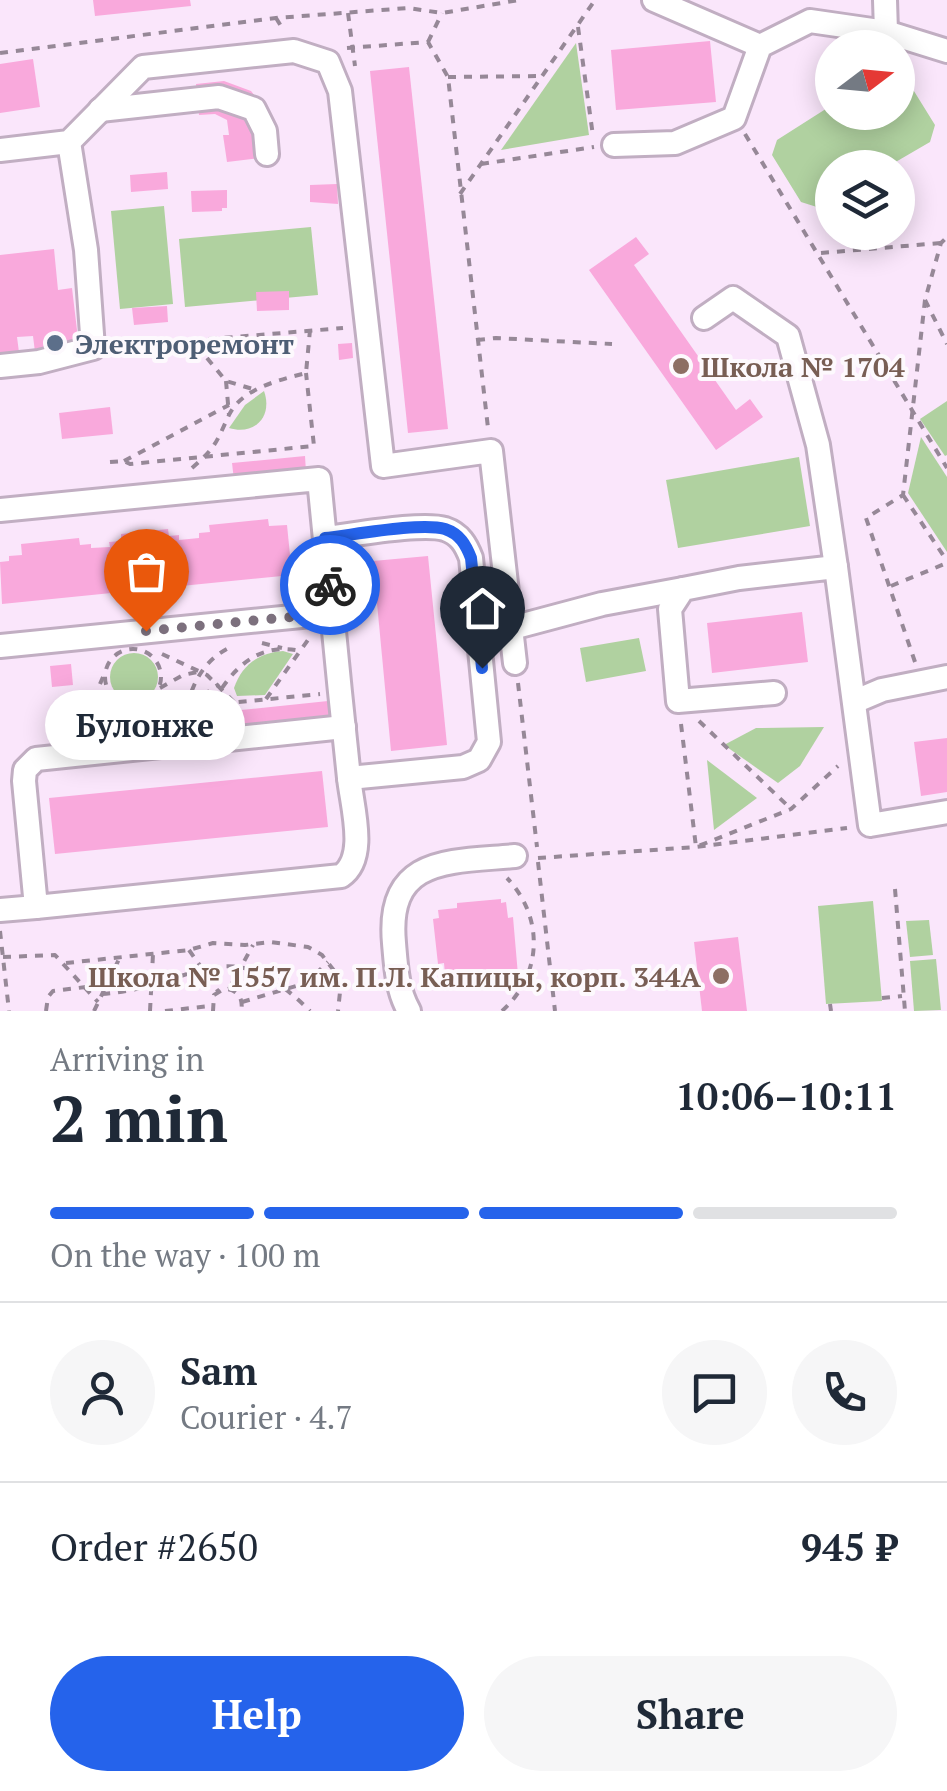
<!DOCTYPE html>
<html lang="en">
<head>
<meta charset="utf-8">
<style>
  :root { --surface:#fff; --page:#f6f6f7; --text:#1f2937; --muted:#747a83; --line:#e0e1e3; --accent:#2563eb }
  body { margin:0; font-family:"PT Serif",serif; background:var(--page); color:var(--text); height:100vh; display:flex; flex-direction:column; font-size:38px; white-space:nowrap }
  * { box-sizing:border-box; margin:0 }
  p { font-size:32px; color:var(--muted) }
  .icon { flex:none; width:55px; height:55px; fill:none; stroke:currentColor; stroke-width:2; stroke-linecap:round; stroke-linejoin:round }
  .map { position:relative; height:1011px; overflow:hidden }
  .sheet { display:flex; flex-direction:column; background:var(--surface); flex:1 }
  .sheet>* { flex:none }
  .needle { width:65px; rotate:74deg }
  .fabs { position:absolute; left:815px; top:30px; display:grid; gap:20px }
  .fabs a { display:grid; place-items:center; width:100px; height:100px; border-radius:50%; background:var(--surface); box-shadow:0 5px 25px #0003; font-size:50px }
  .pin { position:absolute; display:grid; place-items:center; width:85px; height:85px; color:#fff; margin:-102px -42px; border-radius:50% 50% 50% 0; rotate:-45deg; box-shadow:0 0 10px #0007 }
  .pin .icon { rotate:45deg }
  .courier { position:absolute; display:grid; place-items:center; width:100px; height:100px; margin:-50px; border:8px solid #2563eb; border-radius:50%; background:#fff; color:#222; box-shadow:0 2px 12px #0007 }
  .bubble { position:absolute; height:70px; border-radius:35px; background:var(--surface); box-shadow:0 5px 25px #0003; font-size:32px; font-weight:700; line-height:70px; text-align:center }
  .summary em { font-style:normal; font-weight:700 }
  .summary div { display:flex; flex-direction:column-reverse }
  .summary { display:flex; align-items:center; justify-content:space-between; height:170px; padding:0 50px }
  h1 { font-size:65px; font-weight:700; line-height:75px }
  .bar { display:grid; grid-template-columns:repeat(4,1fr); gap:15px 10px; align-content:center; height:120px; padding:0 50px }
  .bar i { height:12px; border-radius:8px; background:var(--line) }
  .bar .current { background:var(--accent) }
  .bar p { grid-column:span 4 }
  .line { display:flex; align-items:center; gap:25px; padding:0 50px; border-top:2px solid var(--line) }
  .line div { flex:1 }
  .round { display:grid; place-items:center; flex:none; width:105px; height:105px; border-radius:52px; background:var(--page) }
  .primary-button { display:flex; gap:20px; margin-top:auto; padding:20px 50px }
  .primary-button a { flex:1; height:115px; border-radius:60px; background:var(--accent); color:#fff; font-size:40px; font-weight:700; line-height:115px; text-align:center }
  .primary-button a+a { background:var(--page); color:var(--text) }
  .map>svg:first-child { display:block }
  .green { fill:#b0d1a0 }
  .building { fill:#f9a9dc }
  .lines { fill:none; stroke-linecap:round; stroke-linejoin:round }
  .minor-casing { stroke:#c1aec2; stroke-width:28 }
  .path { stroke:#968897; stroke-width:4; stroke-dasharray:8 8; stroke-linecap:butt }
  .minor { stroke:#fff; stroke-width:22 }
  .done { stroke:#7c707d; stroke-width:10; stroke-dasharray:0 18 }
  .route { stroke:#2563eb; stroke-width:12 }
  .service-dot { fill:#5c6f8a; stroke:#fdf9fd; stroke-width:4 }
  .education-dot { fill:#8d6e63; stroke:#fdf9fd; stroke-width:4 }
  .labels { text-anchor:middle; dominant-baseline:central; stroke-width:8; stroke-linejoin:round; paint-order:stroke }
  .service-label { font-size:28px; font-weight:bold; fill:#4e5e75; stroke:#fdf9fd; text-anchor:start }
  .education-label { font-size:28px; font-weight:bold; fill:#785e54; stroke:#fdf9fd; text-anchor:start }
</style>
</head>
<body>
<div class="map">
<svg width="947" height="1011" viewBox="0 0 947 1011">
  <rect width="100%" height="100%" fill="#fae6fb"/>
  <g class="green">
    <path d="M576 43 589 135 501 150Z"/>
    <path d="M898 74 904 75 935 125 930 142 887 167 832 168V200L820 208 801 202 772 155 777 140 832 105V112H898Z"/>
    <path d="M164 206 173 304 120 309 111 211Z"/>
    <path d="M311 227 318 295 185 307 179 239Z"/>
    <path d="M264 391C273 416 255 436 229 428L245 405Z"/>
    <path d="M947 401V455L945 456 920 419Z"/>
    <path d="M921 437 947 477V552L908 493Z"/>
    <path d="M799 457 810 526 678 548 666 480Z"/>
    <path d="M639 638 646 671 586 682 580 648Z"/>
    <path d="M283 651 293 654 265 695 237 696 234 688C242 665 258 653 283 651Z"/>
    <circle cx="134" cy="677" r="24"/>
    <path d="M824 727 800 766 778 783 724 745 756 728Z"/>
    <path d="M707 760 757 798 714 830Z"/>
    <path d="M873 901 882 1001 826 1004 818 906Z"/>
    <path d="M929 920 933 955 910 957 906 921Z"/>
    <path d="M936 959 941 1010 914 1011 910 961Z"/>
  </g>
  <g class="building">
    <path d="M93 0H190L191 6 95 16Z"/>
    <path d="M710 41 716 102 616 110 611 50Z"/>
    <path d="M33 59 40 107 0 113V64Z"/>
    <path d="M409 67 448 429 408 433 370 71Z"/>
    <path d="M224 81 251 91 259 101 269 157 227 162 223 135H229L227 120 215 114 199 115 196 84Z"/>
    <path d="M167 172 168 189 131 192 130 175Z"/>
    <path d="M337 184 338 204 310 202V185Z"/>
    <path d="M227 190V208H222V211L192 212 191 191Z"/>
    <path d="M636 237 649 254 634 265 736 410 750 399 763 417 716 450 589 270Z"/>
    <path d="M54 249 58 290 72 288 79 347 35 352 33 336 17 337 20 360 0 362V255Z"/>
    <path d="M289 291V310L257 311 256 292Z"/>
    <path d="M167 306 168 322 134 325 132 308Z"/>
    <path d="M352 343 353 358 339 360 338 344Z"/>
    <path d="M110 407 113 434 62 439 59 413Z"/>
    <path d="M305 456 306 472 234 480 232 463Z"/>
    <path d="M268 519 269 526 287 525 292 575 2 604 0 562 9 561V556L22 555 21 544 79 538 80 545 91 544V548L110 547 109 542 121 541V534L168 529 169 536 179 535V540L199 538V533L210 532 209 525Z"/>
    <path d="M428 556 447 745 391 751 373 561Z"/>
    <path d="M802 612 808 662 712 673 707 623Z"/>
    <path d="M71 664 73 685 52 687 50 666Z"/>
    <path d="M328 701 330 720 233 729 231 711Z"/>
    <path d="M947 738V792L921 796 914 742Z"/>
    <path d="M322 771 328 827 55 854 49 798Z"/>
    <path d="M501 899V903L506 902 508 918 513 917 518 975 498 980 499 986 455 990V985L446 986 444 963 438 964 433 919 439 918 438 910 457 908V903Z"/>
    <path d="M738 937 747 1011H702L694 942Z"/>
  </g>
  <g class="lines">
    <defs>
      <g id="minor">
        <path d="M654 0 760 46"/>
        <path d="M885 0 886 32"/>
        <path d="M100 110 219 97 254 109 265 131 267 154"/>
        <path d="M614 145 675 143 734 118 760 46 810 21 886 32 947 51"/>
        <path d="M0 150 69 142 143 67 294 51 328 62 340 91 383 466 491 451 515 663"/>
        <path d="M704 318 733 298 788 336 818 445 836 567"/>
        <path d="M0 366 39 362 93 348 86 250 69 142"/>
        <path d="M0 510 319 479 340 692 349 778 463 767 479 760 489 742 471 558C466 545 460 534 445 529 422 522 353 535 325 538"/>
        <path d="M512 628 602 604 683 589"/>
        <path d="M0 646 332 613"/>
        <path d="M774 693 678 701 670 609 683 589 739 578 836 567 870 825 947 812"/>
        <path d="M856 701 882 690 947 677"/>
        <path d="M344 727 36 759 25 770 24 781 36 907 341 876C368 858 352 807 349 778"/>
        <path d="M0 910 36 907"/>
        <path d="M409 1011C397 990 396 967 394 943 386 856 450 862 515 856"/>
      </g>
    </defs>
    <use href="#minor" class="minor-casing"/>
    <g class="path">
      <path d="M348 13 355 66"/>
      <path d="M276 18 284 31"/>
      <path d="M578 27 593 136"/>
      <path d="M428 42 442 13"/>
      <path d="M347 48 428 42 448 77 488 428"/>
      <path d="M0 53 276 18 408 8 442 13 519 0"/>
      <path d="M448 77 543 76"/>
      <path d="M745 134 947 468"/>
      <path d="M481 164 594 147"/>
      <path d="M460 194 595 0"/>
      <path d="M821 253 941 243"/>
      <path d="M925 300 947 344"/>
      <path d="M477 340 496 338 612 344"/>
      <path d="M113 347 343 328"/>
      <path d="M207 358 226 381 256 390"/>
      <path d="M226 381 229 415"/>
      <path d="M124 461 229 405"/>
      <path d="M110 462 124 461 130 464 314 446 306 373"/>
      <path d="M192 468C216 447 216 443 229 415 242 388 280 380 306 373L310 330"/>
      <path d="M903 495 947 561"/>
      <path d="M891 586 947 563"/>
      <path d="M262 643 282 648"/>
      <circle cx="133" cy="677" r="28"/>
      <path d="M162 654 207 675 235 703"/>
      <path d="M915 662 866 518 903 495 925 300 941 243 947 237"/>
      <path d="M518 683 537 847"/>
      <path d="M160 688 183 675 202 671"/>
      <path d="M222 688C241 660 266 643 300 651"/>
      <path d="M266 699 310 637"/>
      <path d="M190 705 219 684"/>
      <path d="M699 721 790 808"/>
      <path d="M184 722C189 689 201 660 233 646"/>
      <path d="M681 724 696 847 791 809 838 766"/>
      <path d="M124 729V719L129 713 320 694"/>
      <path d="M87 730 94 698 103 677"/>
      <path d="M538 858 696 847 847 828"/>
      <path d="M538 862 555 1011"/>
      <path d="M895 889 905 1011"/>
      <path d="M0 931 9 1011"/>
      <path d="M189 950 218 991"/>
      <path d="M3 957 55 955 98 1002"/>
      <path d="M66 963 189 950 213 943 245 945 271 942 308 947 322 955 335 972 340 992 338 1011"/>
      <path d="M229 989 253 945"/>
      <path d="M102 994C198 987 225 926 310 1011"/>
      <path d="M882 998 902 996"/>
      <path d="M242 1002 306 983 328 962"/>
      <path d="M830 1004 831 1011"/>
      <path d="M46 1011 48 997 53 991 86 987"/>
      <path d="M94 1011 120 957"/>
      <path d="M150 1011 153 954"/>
      <path d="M165 1011 210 1006"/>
      <path d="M213 1011 214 995 224 989C237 989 244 998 241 1011"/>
      <path d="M502 1011C543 974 544 917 507 878"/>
    </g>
    <use href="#minor" class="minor"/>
  </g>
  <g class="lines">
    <path class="done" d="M146 631 332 613 330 585"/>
    <path class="route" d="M330 585 325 538C353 535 421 522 445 529 460 534 466 545 471 558L482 668"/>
  </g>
  <circle class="service-dot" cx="55" cy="343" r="10"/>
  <g class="education-dot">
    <circle cx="681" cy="366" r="10"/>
    <circle cx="721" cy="976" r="10"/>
  </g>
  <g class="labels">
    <g class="service-label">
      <text x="75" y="343">Электроремонт</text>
    </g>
    <g class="education-label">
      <text x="701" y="366">Школа № 1704</text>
      <text x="701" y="976" text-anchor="end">Школа № 1557 им. П.Л. Капицы, корп. 344А</text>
    </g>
  </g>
</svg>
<div class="fabs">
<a><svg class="needle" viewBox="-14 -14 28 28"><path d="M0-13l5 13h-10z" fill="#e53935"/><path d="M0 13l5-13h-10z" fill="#747a83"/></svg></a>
<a><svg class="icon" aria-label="layers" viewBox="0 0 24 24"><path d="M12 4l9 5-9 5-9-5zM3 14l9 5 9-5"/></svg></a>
</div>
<div class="pin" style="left:146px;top:631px;background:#ea580c"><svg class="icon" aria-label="bag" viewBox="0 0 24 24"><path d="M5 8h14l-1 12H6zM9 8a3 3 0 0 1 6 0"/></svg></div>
<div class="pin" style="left:482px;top:668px;background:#1f2937"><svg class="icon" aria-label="home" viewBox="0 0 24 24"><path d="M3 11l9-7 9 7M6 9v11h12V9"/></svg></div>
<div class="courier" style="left:330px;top:585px"><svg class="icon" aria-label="bike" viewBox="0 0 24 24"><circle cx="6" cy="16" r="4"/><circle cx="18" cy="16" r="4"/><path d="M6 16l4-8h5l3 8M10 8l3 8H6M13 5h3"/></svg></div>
<div class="bubble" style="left:45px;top:690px;width:200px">Булонже</div>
</div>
<section class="sheet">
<div class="summary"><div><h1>2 min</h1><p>Arriving in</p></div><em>10:06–10:11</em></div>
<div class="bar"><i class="current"></i><i class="current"></i><i class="current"></i><i></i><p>On the way · 100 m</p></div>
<div class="line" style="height:180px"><a class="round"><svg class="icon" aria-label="person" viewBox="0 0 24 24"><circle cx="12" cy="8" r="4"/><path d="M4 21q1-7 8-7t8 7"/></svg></a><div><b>Sam</b><p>Courier · 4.7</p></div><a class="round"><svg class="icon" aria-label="chat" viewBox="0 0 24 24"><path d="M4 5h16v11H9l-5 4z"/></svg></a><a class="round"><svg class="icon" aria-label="phone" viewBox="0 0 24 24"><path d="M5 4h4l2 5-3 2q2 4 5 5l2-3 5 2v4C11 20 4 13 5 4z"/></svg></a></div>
<div class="line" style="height:130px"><div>Order #2650</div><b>945 ₽</b></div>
<div class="primary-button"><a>Help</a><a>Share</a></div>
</section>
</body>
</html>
